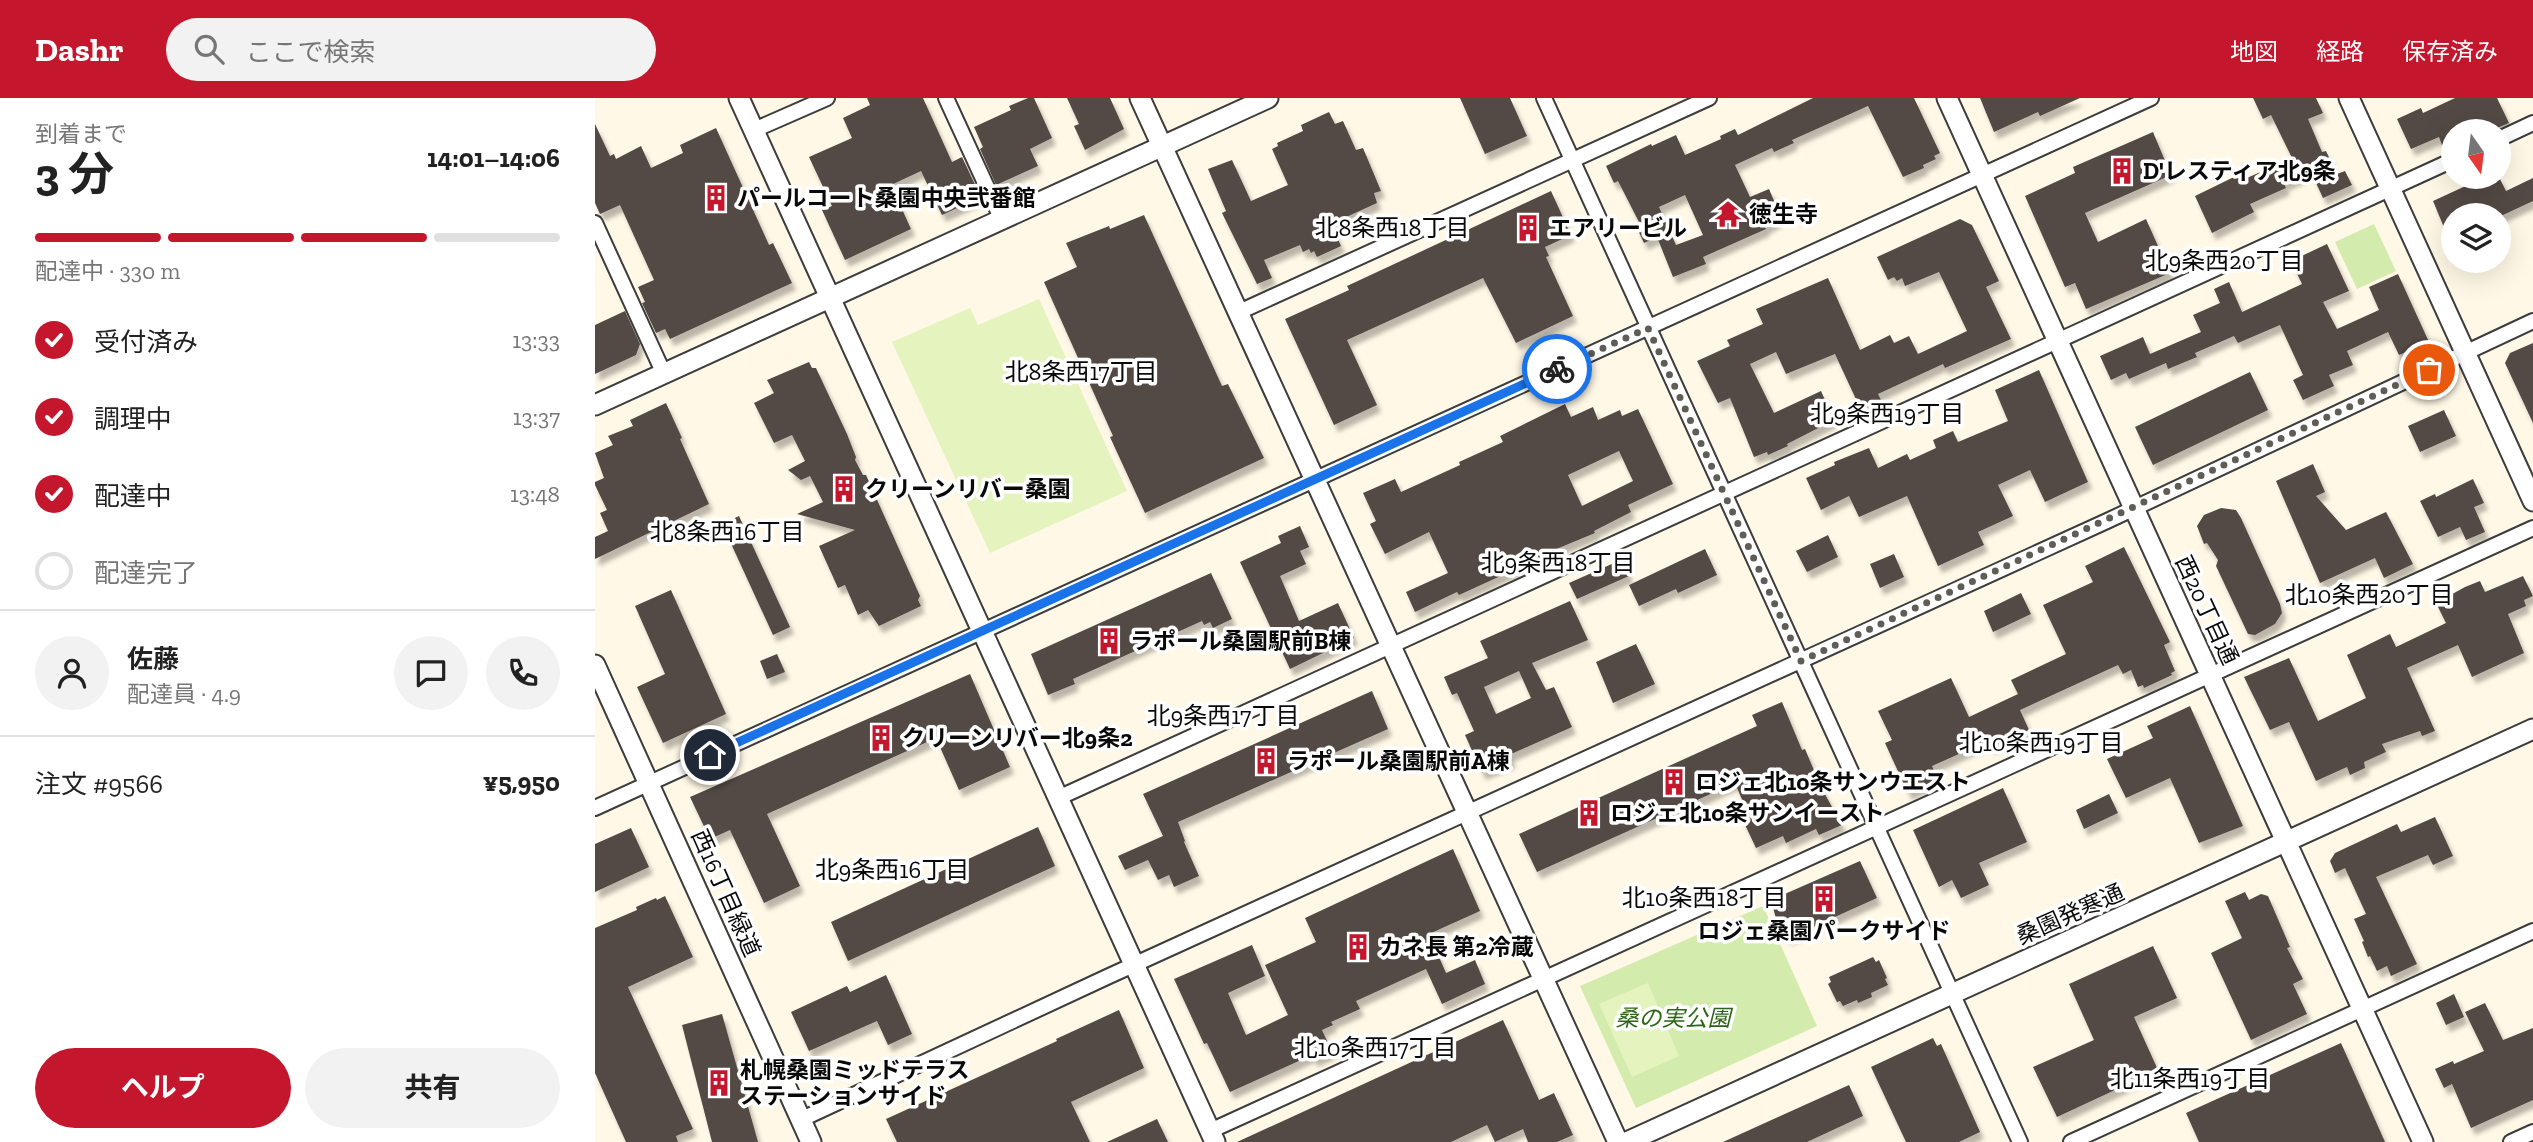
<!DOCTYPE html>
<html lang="ja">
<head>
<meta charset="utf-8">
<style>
  :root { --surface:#fff; --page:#f2f2f2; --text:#222; --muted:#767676; --line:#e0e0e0; --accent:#c4172d }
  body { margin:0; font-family:"Zilla Slab","Noto Sans JP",serif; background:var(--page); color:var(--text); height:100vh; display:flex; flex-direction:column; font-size:26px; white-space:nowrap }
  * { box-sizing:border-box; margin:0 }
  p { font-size:23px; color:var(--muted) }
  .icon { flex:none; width:38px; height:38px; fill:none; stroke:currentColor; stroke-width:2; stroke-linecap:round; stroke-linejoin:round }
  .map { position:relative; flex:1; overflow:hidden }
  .details { display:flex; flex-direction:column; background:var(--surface); width:595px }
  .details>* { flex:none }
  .needle { width:46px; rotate:166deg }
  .tools { position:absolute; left:1846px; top:21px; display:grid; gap:14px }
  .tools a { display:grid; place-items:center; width:70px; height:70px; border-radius:50%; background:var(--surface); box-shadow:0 7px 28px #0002; font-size:35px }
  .pin { position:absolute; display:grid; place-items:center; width:60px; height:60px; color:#fff; margin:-30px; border:4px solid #fff; border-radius:50%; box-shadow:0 2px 7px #0007 }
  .courier { position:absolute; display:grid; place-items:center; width:70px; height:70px; margin:-35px; border:5px solid #1a73e8; border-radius:50%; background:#fff; color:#222; box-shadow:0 2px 9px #0007 }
  .head em { font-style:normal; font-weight:700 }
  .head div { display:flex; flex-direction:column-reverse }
  .head { display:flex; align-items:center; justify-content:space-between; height:119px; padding:0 35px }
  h1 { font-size:46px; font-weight:700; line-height:52px }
  .bar { display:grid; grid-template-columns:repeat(4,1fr); gap:10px 7px; align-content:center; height:84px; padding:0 35px }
  .bar i { height:9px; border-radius:5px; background:var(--line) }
  .bar .active { background:var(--accent) }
  .bar p { grid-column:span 4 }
  .line { display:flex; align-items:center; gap:18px; padding:0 35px; border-top:2px solid var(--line) }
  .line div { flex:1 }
  .round { display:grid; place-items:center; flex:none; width:74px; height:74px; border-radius:37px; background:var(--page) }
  ol { padding:0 35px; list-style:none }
  li { display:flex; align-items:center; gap:21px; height:77px }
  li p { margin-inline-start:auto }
  li .icon { padding:7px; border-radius:50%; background:var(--accent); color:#fff; stroke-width:4 }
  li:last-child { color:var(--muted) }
  li i { width:38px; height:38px; border:4px solid var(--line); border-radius:50% }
  .primary-button { display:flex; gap:14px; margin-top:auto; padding:14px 35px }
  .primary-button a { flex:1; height:80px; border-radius:42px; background:var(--accent); color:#fff; font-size:28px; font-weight:700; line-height:80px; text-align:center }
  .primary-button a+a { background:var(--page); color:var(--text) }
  header { display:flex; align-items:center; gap:42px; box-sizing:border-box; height:98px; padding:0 35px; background:var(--accent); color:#fff }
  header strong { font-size:33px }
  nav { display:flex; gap:38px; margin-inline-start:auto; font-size:24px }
  .search { width:490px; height:63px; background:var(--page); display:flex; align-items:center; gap:18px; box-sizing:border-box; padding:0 24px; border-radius:38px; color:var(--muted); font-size:26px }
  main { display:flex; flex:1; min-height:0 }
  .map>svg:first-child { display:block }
  .green { fill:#d3ecad }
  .pitch { fill:#e5f3bf }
  .building { fill:#534945; fill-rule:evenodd; filter:url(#shadow) }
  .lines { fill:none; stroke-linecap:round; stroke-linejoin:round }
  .minor-casing { stroke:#3c3c3c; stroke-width:18 }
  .tertiary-casing { stroke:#3c3c3c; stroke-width:23 }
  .minor { stroke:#fff; stroke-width:14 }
  .tertiary { stroke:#fff; stroke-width:19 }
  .done { stroke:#5f5d56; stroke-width:7; stroke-dasharray:0 12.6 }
  .route { stroke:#1a73e8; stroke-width:9 }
  .labels { text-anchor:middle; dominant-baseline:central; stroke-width:7; stroke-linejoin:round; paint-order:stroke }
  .poi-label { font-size:23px; font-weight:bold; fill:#090909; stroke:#fff; text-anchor:start }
  .street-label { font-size:23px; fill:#090909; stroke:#fff }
  .park-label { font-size:23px; font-style:italic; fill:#2d6516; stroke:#fff }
  .neighbourhood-label { font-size:24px; fill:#090909; stroke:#fff }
</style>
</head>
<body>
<header>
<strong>Dashr</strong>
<div class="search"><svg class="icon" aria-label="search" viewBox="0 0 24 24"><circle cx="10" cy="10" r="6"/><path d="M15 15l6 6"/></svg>ここで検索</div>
<nav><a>地図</a><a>経路</a><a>保存済み</a></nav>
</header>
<main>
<section class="details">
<div class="head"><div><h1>3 分</h1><p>到着まで</p></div><em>14:01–14:06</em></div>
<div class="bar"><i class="active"></i><i class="active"></i><i class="active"></i><i></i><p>配達中 · 330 m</p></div>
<ol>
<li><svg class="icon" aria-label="check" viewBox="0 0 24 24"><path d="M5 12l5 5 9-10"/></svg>受付済み<p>13:33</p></li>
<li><svg class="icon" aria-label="check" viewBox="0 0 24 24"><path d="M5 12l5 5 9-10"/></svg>調理中<p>13:37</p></li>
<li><svg class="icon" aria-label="check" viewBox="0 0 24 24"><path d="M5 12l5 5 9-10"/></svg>配達中<p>13:48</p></li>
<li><i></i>配達完了</li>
</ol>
<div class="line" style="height:126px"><a class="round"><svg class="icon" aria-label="person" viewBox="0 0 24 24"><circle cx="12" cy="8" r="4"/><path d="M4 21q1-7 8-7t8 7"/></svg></a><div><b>佐藤</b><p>配達員 · 4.9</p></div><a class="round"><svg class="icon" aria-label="chat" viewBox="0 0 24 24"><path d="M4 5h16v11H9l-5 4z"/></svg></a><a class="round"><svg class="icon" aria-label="phone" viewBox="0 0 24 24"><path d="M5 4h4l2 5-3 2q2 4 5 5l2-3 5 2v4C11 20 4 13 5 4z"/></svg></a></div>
<div class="line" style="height:91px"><div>注文 #9566</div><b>¥5,950</b></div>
<div class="primary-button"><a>ヘルプ</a><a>共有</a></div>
</section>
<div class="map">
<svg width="1938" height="1044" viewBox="0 0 1938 1044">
  <defs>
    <filter id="shadow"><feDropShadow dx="4" dy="7" stdDeviation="2" flood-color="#0004"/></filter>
  </defs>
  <rect width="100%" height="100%" fill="#fff8e6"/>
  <g class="green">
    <path d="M1779 126 1801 173 1762 191 1740 144Z"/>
    <path d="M1168 808 1222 928 1041 1010 985 888Z"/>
  </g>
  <g class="pitch">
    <path d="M444 201 532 393 395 455 297 244 375 210 383 227Z"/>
    <path d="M1053 885 1084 958 1037 979 1004 906Z"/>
  </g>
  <g class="building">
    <path d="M272 0H328L357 64 367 59 384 95 382 96 384 100 347 117 326 73 296 87 316 131 250 162 227 112 237 108 214 59 257 40 248 20 275 7Z"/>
    <path d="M433 0H439L457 40 435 51 443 68 401 87 385 51 388 49 379 29 416 12 414 8Z"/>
    <path d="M472 0H515L529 31 490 52 479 28 484 26Z"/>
    <path d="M865 0H915L932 38 890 56Z"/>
    <path d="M1218 0H1319L1345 55 1339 58 1341 61 1328 67 1329 70 1308 79 1273 8 1197 42 1199 45 1179 54 1177 50 1140 67 1155 99 1174 91 1183 112 1177 115 1182 123 1170 129 1171 131 1108 159 1111 166 1078 179 1062 139 1049 145 1041 128 1045 126 1023 83 1019 85 1011 68 1056 46 1057 48 1081 37 1090 57 1126 41 1125 38 1140 31 1143 37ZM1090 97 1108 137 1081 147 1064 109Z"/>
    <path d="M1385 0H1485L1445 18 1443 14 1399 34Z"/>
    <path d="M1658 0H1721L1728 15 1713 21 1727 54 1731 53 1742 76 1750 73 1757 87 1728 100 1716 74 1689 86 1691 90 1655 106 1659 114 1617 135 1600 98 1643 77 1645 83 1697 60 1676 17 1668 21Z"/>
    <path d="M1860 0H1902L1914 25 1895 33H1858V42L1847 47 1844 39 1816 51 1802 21 1826 10 1828 15Z"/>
    <path d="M734 14 740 26 748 23 761 52 768 50 786 93 779 95 782 105 736 126 746 148 722 159 719 153 716 155 714 151 708 154 705 147 669 162 677 180 662 186 627 115 631 113 613 71 637 62 656 103 693 87 677 51 683 48 682 45 708 33 706 27Z"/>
    <path d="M0 26 15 58 19 56 21 61 46 48 56 70 88 55 85 47 121 30 174 147 178 145 197 185 75 241 70 231 61 235 47 205 50 204 43 189 59 182 25 107 5 116 0 105Z"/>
    <path d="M1558 34 1576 77 1490 115 1503 144 1551 121 1575 175 1491 211 1480 185 1470 189 1430 98 1480 75 1478 69Z"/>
    <path d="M1890 79H1904L1911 93 1938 80V103L1908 117H1858V151L1838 103Z"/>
    <path d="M956 93 976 137 950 149 954 158 951 159 978 218 921 245 888 180 752 242 782 307 739 327 690 221 754 192 752 188Z"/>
    <path d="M549 117 627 288 633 286 669 360 550 415 515 339 518 338 449 184 482 169 471 145 514 128 515 131Z"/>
    <path d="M1365 121 1377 127 1404 183 1391 189 1416 241 1350 270 1348 266 1283 296 1286 302 1266 312 1240 256 1191 276 1181 254 1155 266 1179 315 1226 293 1239 322 1192 346 1193 348 1173 357 1172 354 1159 359 1135 300 1123 305 1102 263 1135 248 1132 242 1168 226 1161 211 1233 180 1265 252 1295 237 1299 245 1314 238 1323 256 1372 233 1344 174 1310 188 1307 180 1302 183 1299 179 1293 182 1282 159Z"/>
    <path d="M1732 146 1754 193 1728 204 1742 231 1784 212 1774 189 1803 176 1834 244 1804 257 1793 234 1752 253 1758 267 1734 277 1739 288 1708 302 1698 282 1708 277 1685 227 1643 245 1639 238 1600 255 1602 259 1573 271 1571 265 1534 281 1531 275 1516 282 1505 258 1548 239 1555 256 1606 234 1598 217 1625 205 1619 191 1634 184 1647 214 1707 186 1696 163Z"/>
    <path d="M30 213 45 246 41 257 0 276V227Z"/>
    <path d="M1938 245V325L1910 265 1915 255Z"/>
    <path d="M214 264 217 270H221L252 336 261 359 260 362 268 377H271L325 498 323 502 326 508 284 528 273 512 263 517 250 487 243 490 224 448 260 432 202 416 228 404 215 378 206 382 193 372 210 363 197 337 179 345 159 305 179 295 172 282Z"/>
    <path d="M1444 272 1493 384 1450 404 1435 372 1403 387 1418 418 1383 434 1389 447 1343 468 1312 398 1264 419 1254 398 1226 412 1211 380 1240 367 1239 364 1274 350 1283 370 1312 356 1315 362 1341 350 1338 342 1358 333 1363 344 1413 323 1400 292Z"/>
    <path d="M1655 274 1673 312 1558 367 1540 329Z"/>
    <path d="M71 305 87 340 85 341 114 406 0 461V439L13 433 5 415 12 412 0 387V384L9 380 0 355 18 347 13 338 38 328 35 322Z"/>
    <path d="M970 306 976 319 998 309 1003 322 1025 312 1027 318 1043 311 1078 386 1033 407 1036 414 999 433 1000 435 959 452 960 453 864 497 862 494 820 514 811 494 853 475 834 434 790 456 775 426 781 423 768 395 800 381 806 394 865 367 864 364 908 344 905 338ZM1024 353 1038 383 987 408 973 377Z"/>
    <path d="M1849 312 1861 338 1825 354 1813 328Z"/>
    <path d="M1718 366 1730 394 1721 398 1751 432 1791 414 1818 466 1789 480 1780 460 1725 485 1681 383Z"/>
    <path d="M1878 381 1889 405 1879 409 1890 434 1871 442 1865 429 1843 439 1825 403 1840 396 1841 399Z"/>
    <path d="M1626 410 1641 412 1646 420 1685 506 1687 515 1680 526 1660 537 1653 536 1621 468 1623 462 1612 445 1609 446 1602 428 1609 417Z"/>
    <path d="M144 418 195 529 178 537 127 426Z"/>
    <path d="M705 428 714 449 705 453 711 466 685 478 704 523 743 505 759 540 695 571 645 464 686 445 683 438Z"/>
    <path d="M1233 437 1243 459 1212 474 1201 453Z"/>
    <path d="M1529 449 1575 544 1569 547 1580 573 1576 575 1577 577 1549 590 1548 587 1543 589 1536 572 1528 576 1523 567 1425 612 1434 632 1396 649 1393 643 1337 668 1343 682 1313 695 1290 645 1297 642 1283 613 1356 580 1374 619 1423 596 1416 582 1471 556 1448 507 1498 484 1490 468Z"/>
    <path d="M1110 451 1122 477 1083 495 1081 491 1044 508 1034 487Z"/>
    <path d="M1299 456 1309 479 1285 490 1275 466Z"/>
    <path d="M1028 461 1034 478 982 501 974 485Z"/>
    <path d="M616 475 637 521 618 530 615 524 609 527 607 523 478 581 480 586 453 597 436 556Z"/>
    <path d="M1928 478 1938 498 1929 502 1931 508 1913 516 1929 555 1877 579 1863 547 1812 570 1840 633 1827 638 1825 633 1787 646 1791 654 1769 664 1770 670 1755 677 1752 669 1721 683 1694 624 1675 632 1649 579 1694 560 1723 623 1771 600 1752 557 1795 536 1801 549 1851 525 1841 505 1870 489 1885 483 1890 494Z"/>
    <path d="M76 492 131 616 68 645 42 589 70 576 40 508Z"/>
    <path d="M1426 495 1436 516 1398 534 1389 513Z"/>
    <path d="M975 503 993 542 937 565 951 592 959 589 977 629 914 657 917 663 887 675 870 637 879 633 862 595 857 597 849 579 893 560 885 543ZM924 573 936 600 901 616 889 589Z"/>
    <path d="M1041 546 1060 586 1018 605 1001 564Z"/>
    <path d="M182 556 190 574 172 581 165 563Z"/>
    <path d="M375 576 415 669 364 692 341 640 172 716 205 788 169 805 135 732 115 741 95 699Z"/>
    <path d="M777 593 793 631 583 724 590 743 589 744 604 778 579 789 574 777 563 782 553 762 530 772 523 758 568 738 548 696Z"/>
    <path d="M1187 604 1207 652 1210 651 1226 689 1247 727 1224 737 1221 731 1191 745 1188 738 1161 750 1144 714 1151 711 1140 685 942 774 924 736 1162 628 1157 617Z"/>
    <path d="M1595 608 1648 728 1604 745 1575 680 1531 700 1512 661 1558 640 1552 628Z"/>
    <path d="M1408 690 1432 744 1384 765 1394 787 1366 800 1357 782 1344 789 1318 732Z"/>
    <path d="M1514 696 1523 715 1489 731 1481 712Z"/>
    <path d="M1840 719 1858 758 1838 767 1833 757 1781 779 1822 866 1796 878 1792 868 1782 873 1775 858 1773 859 1767 844 1769 843 1759 821 1771 816 1750 770 1740 775 1735 763 1740 755 1802 726 1806 734Z"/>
    <path d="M443 729 460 768 253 863 236 824Z"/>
    <path d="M36 730 54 769 0 794V746Z"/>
    <path d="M858 751 885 813 834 836 851 875 880 862 890 886 847 906 831 871 761 903 765 911 736 924 738 927 727 932 737 954 719 962 717 957 635 994 612 945 609 946 579 881 657 847 670 878 633 895 651 937 693 917 670 867 721 844 710 820Z"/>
    <path d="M1265 763 1282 800 1193 840 1183 828 1176 802Z"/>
    <path d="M1650 794 1654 802 1666 796 1673 798 1695 849 1692 850 1708 881 1698 886 1712 916 1656 942 1616 855 1647 840 1630 803Z"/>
    <path d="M70 798 98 859 33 889 98 1031 81 1038 83 1044H31L0 975V830L42 812 41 809 61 800 62 802Z"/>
    <path d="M1558 848 1582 900 1539 919 1563 972 1462 1019 1438 969 1499 942 1474 886Z"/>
    <path d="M1278 859 1281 864 1284 862 1292 880 1290 881 1293 887 1276 895 1277 899 1263 905 1262 902 1248 908 1245 903 1242 904 1233 886 1236 884 1234 879Z"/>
    <path d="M291 877 317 936 293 947 282 923 214 953 196 914 252 888 255 894Z"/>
    <path d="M1859 896 1869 919 1851 927 1841 905Z"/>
    <path d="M1890 905 1908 942 1938 930V1002L1876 1030 1857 986 1849 990 1840 971 1858 963 1859 966 1889 953 1870 914Z"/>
    <path d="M524 912 549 970 476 1004 495 1044H302L291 1021 462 943 461 941Z"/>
    <path d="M127 916 163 1044H117L87 927Z"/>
    <path d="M908 922 944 1002 959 995 978 1037 962 1044H933L928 1031 900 1044 892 1027 856 1044H642Z"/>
    <path d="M1338 940 1342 948 1346 946 1385 1034 1364 1044H1311L1276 969Z"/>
    <path d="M1746 945 1790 1044H1604L1591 1015Z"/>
    <path d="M1254 987 1268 1018 1212 1044H1128Z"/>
    <path d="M562 1021 573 1044H512Z"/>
  </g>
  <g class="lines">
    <defs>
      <g id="minor">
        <path d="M351 0 407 122"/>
        <path d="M949 0 1425 1044"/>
        <path d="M159 32 232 0"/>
        <path d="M1904 41 1938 25"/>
        <path d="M0 125 69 276"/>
        <path d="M644 214 1114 0"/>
        <path d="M463 700 1858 62"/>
        <path d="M0 710 1556 0"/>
        <path d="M207 1021 512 879 1512 423 1938 223"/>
        <path d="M615 1033 1938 430"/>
        <path d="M1476 1044 1938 833"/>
        <path d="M1916 1044 1938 1034"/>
      </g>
      <g id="tertiary">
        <path d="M144 0 620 1044"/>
        <path d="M545 0 1023 1044"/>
        <path d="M1352 0 1828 1044"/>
        <path d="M1754 0 1938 403"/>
        <path d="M0 307 673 0"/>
        <path d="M0 567 216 1044"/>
        <path d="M1032 1044 1938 631"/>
      </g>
    </defs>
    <use href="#minor" class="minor-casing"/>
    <use href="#tertiary" class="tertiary-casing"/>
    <use href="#minor" class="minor"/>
    <use href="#tertiary" class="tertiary"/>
  </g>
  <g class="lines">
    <path class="done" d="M962 271 1053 230 1206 563 1834 272"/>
    <path class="route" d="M115 657 962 271"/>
  </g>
  <defs>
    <symbol id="building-bare" viewBox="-9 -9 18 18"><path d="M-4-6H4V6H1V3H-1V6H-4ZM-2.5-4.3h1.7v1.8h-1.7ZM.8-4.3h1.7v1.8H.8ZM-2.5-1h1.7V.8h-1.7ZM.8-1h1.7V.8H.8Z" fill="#c4172d" stroke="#fff" stroke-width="2.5" paint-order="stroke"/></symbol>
    <symbol id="temple-bare" viewBox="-9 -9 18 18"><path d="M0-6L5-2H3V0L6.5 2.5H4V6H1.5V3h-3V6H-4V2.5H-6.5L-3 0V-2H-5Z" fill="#c4172d" stroke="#fff" stroke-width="2.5" paint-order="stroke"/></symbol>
  </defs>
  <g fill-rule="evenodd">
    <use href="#building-bare" x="1508" y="54" width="38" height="38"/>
    <use href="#building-bare" x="102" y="81" width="38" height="38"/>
    <use href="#temple-bare" x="1114" y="97" width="38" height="38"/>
    <use href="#building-bare" x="914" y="111" width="38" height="38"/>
    <use href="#building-bare" x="230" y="372" width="38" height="38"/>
    <use href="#building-bare" x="495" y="524" width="38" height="38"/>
    <use href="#building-bare" x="267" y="621" width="38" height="38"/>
    <use href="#building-bare" x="652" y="644" width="38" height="38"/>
    <use href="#building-bare" x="1060" y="665" width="38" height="38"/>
    <use href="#building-bare" x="975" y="696" width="38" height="38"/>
    <use href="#building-bare" x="1210" y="782" width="38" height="38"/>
    <use href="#building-bare" x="744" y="830" width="38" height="38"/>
    <use href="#building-bare" x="105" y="966" width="38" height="38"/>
  </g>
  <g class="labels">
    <g class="poi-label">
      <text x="1548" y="73">D'レスティア北9条</text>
      <text x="142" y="100">パールコート桑園中央弐番館</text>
      <text x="1154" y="116">徳生寺</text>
      <text x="954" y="130">エアリービル</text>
      <text x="270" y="391">クリーンリバー桑園</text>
      <text x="535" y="543">ラポール桑園駅前B棟</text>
      <text x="307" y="640">クリーンリバー北9条2</text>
      <text x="692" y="663">ラポール桑園駅前A棟</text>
      <text x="1100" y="684">ロジェ北10条サンウエスト</text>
      <text x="1015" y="715">ロジェ北10条サンイースト</text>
      <text x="1229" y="833" text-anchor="middle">ロジェ桑園パークサイド</text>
      <text x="784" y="849">カネ長 第2冷蔵</text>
      <text x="145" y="972">札幌桑園ミッドテラス<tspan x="145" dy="26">ステーションサイド</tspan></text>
    </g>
    <g class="street-label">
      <text transform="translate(1612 512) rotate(65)">西20丁目通</text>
      <text transform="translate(131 795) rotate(66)">西16丁目緑道</text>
      <text transform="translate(1475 816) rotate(-24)">桑園発寒通</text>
    </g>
    <g class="park-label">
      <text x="1078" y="920">桑の実公園</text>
    </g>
    <g class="neighbourhood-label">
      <text x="797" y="129">北8条西18丁目</text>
      <text x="1629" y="162">北9条西20丁目</text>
      <text x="486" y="273">北8条西17丁目</text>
      <text x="1292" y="315">北9条西19丁目</text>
      <text x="132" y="433">北8条西16丁目</text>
      <text x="963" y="464">北9条西18丁目</text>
      <text x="1774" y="496">北10条西20丁目</text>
      <text x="628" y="617">北9条西17丁目</text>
      <text x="1446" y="644">北10条西19丁目</text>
      <text x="297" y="771">北9条西16丁目</text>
      <text x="1109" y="799">北10条西18丁目</text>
      <text x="780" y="949">北10条西17丁目</text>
      <text x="1595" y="980">北11条西19丁目</text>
    </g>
  </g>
</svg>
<div class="tools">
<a><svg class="needle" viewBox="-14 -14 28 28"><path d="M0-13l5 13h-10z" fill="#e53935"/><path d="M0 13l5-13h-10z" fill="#767676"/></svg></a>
<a><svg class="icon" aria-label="layers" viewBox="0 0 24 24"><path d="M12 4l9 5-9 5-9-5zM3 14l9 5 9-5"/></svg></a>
</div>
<div class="pin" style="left:1834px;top:272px;background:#ea580c"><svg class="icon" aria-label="bag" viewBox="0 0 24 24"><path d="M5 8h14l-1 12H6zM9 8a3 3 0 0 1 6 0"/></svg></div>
<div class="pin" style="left:115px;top:657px;background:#1f2937"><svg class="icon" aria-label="home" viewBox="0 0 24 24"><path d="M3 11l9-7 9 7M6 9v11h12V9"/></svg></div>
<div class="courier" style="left:962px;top:271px"><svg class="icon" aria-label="bike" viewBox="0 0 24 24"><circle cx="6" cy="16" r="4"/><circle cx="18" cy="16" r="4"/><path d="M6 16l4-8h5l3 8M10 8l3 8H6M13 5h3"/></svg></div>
</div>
</main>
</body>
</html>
